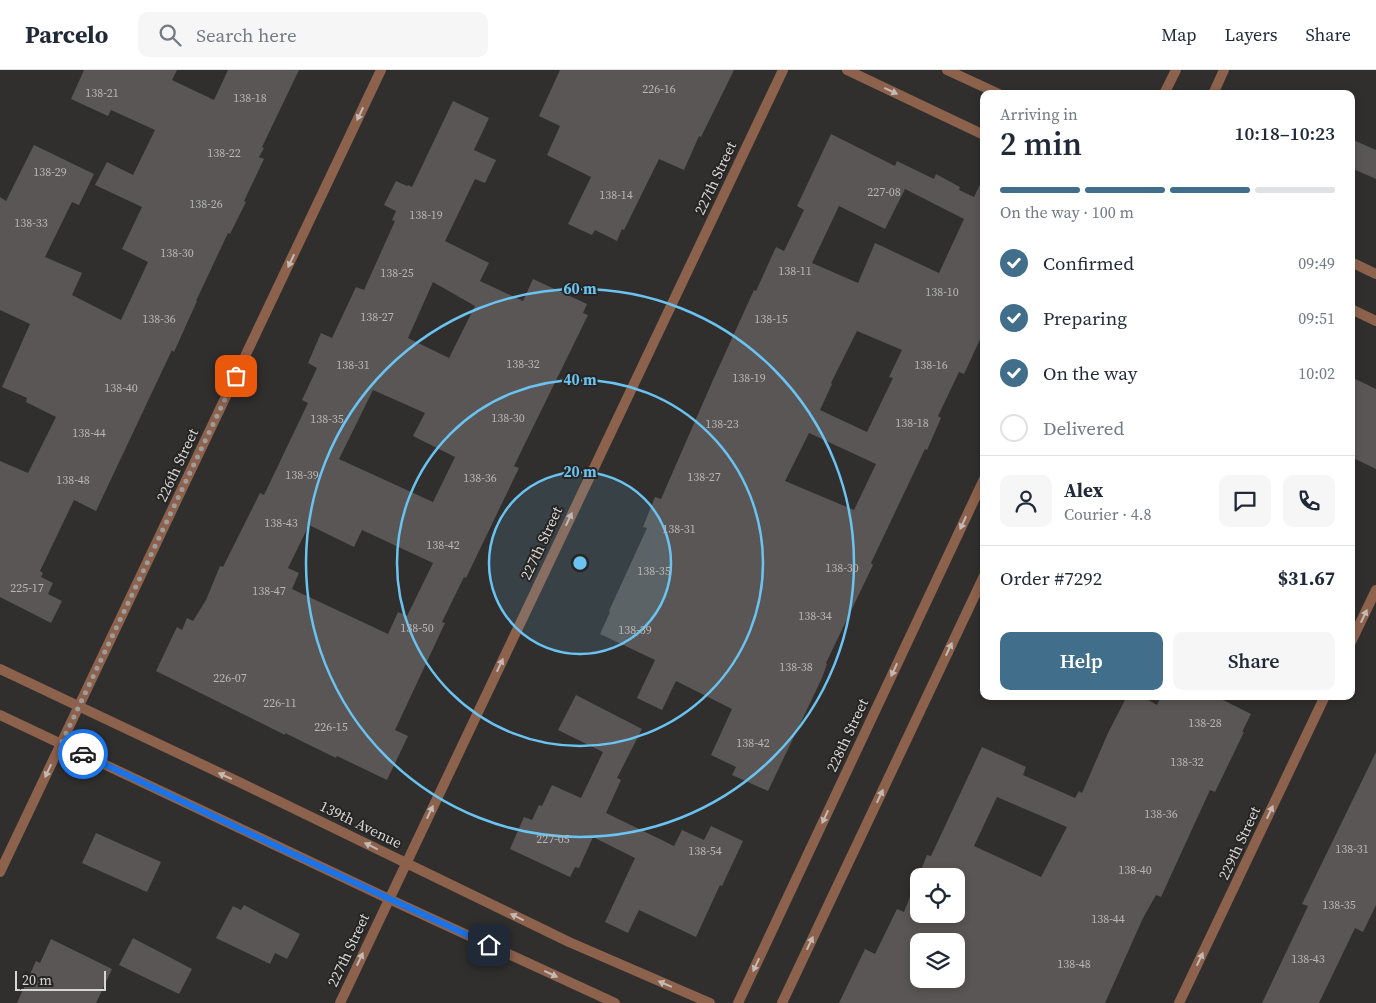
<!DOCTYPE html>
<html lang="en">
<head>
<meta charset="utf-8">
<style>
  :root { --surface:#fff; --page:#f6f6f7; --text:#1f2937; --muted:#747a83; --line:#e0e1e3; --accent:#416e8b }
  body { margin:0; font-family:"Source Serif 4",serif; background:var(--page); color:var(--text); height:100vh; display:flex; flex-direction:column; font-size:19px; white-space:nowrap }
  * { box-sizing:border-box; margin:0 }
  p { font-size:16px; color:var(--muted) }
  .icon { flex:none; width:28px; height:28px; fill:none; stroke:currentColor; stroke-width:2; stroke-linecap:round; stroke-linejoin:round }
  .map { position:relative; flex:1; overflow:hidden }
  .panel { position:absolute; left:980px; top:20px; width:375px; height:610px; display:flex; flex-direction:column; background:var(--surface); border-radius:10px; box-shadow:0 2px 8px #0003 }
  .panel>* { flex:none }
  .controls { position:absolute; left:910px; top:798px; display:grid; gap:10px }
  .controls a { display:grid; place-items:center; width:55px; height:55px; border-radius:10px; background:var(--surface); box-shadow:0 2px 8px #0003; font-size:25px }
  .scale { position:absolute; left:15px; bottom:12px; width:91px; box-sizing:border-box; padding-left:5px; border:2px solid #d7d6d5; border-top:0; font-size:14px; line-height:18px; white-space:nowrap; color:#d7d6d5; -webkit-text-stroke:4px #272524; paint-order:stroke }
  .pin { position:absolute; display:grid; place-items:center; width:42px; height:42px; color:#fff; margin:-21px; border-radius:10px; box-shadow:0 2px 8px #0006 }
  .courier { position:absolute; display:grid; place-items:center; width:50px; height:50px; margin:-25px; border:4px solid #1a73e8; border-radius:50%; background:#fff; color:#222; box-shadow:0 1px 6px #0007 }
  .summary em { font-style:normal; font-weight:600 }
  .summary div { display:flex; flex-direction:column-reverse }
  .summary { display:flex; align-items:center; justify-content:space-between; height:85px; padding:0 20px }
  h1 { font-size:32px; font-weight:600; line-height:38px }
  .bar { display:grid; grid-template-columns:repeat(4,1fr); gap:8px 5px; align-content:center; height:60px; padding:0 20px }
  .bar i { height:6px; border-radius:4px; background:var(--line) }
  .bar .on { background:var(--accent) }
  .bar p { grid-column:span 4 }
  .line { display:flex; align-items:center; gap:12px; padding:0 20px; border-top:1px solid var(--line) }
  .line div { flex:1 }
  .round { display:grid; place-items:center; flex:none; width:52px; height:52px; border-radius:10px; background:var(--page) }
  ol { padding:0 20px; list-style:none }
  li { display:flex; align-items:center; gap:15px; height:55px }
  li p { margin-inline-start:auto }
  li .icon { padding:5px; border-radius:50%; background:var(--accent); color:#fff; stroke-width:4 }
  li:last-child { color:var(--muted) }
  li i { width:28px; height:28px; border:2px solid var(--line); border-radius:50% }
  .primary-button { display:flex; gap:10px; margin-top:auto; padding:10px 20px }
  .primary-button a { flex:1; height:58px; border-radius:10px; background:var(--accent); color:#fff; font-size:20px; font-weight:600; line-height:58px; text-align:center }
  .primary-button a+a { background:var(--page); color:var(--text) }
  header { display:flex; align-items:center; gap:30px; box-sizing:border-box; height:70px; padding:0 25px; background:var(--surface); border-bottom:1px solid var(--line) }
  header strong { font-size:24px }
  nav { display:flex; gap:28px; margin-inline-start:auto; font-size:18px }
  .search { width:350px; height:45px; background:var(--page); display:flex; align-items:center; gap:12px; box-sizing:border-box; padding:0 18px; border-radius:10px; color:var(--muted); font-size:19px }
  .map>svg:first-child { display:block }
  .building { fill:#595655; fill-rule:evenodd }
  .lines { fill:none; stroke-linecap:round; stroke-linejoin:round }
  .street { stroke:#8d624d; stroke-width:10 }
  .oneway { fill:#c4b9b3 }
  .done { stroke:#9d9c9b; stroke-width:5; stroke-dasharray:0 9 }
  .route { stroke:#1a73e8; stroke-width:6 }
  .ring { fill:none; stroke:#6ac3f1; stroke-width:2.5 }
  .labels { text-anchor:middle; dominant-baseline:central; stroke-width:4; stroke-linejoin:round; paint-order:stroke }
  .number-label { font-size:12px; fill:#b8b6b5 }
  .street-label { font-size:15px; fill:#d7d6d5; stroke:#272524 }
  .centre { fill:#6ac3f1; stroke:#272524; stroke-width:2.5 }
  .ring-label { font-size:15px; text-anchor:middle; font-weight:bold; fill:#6ac3f1; stroke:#272524; stroke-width:4; stroke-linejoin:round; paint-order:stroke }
</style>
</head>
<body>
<header>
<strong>Parcelo</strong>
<div class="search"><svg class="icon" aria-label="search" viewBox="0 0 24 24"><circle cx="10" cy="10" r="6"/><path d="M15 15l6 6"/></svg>Search here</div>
<nav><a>Map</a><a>Layers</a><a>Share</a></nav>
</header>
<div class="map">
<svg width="1376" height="933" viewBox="0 0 1376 933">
  <rect width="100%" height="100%" fill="#312f2e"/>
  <g class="building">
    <path d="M84 0H177L172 10 214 30 228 0H299L262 77 264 78 259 87 264 89 244 131 246 132 230 164 228 163 196 231H197L174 282 172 280 96 441 74 430 40 501 43 503 41 507 53 513 48 524 62 531 51 553 0 527V391L28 403 56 347 26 332 27 328 2 317 30 254 0 240V127L6 131 34 75 94 104 79 135 72 132 45 187 82 203 72 225 121 250 148 192 122 179 142 137 95 115 107 92 133 105 155 60 111 40 108 46 71 29Z"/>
    <path d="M560 0H734L701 67 699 66 684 100 659 89 624 160 622 159 617 171 595 160 592 165 568 154 591 107 547 85 560 56 539 46Z"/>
    <path d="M453 31 489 48 474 80 496 90 485 113 475 109 445 171 489 193 480 211 523 231 533 209 587 234 583 243 588 245 514 396 519 398 466 508 464 507 442 552 445 553 395 660 408 666 387 710 337 686 336 688 285 663V665L156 601 177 557 182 560 187 548 193 551 206 530 220 496 223 497 260 423 264 425 308 333 302 330 317 298 308 293 321 263 332 268 356 217 364 220 395 151 392 150 396 141 384 135 396 111 407 116 408 115 412 117ZM433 212 475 236 449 288 408 268ZM373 320 425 343 413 366 455 387 433 432 339 389ZM309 455 354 477 362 460 433 493 407 546 398 542 388 564 292 519 299 503 288 498Z"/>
    <path d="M831 64 895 96 897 91 934 109 936 104 960 117 959 120 974 127 984 106V261L964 304 959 302 938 346 941 348 927 380 925 379 871 493 873 495 826 593 827 594 822 608 768 721 732 705 736 697 711 685 732 639 676 611 662 640 637 628 655 590 600 564 610 542 609 541 647 458 643 457 655 427 661 429 713 310 754 220 756 221 776 177 784 181 804 140 797 136ZM905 119 964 149 939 203 875 173 858 213 812 193 839 136 885 159ZM857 261 902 280 889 307 893 308 867 362 820 340 832 314 831 313ZM809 363 876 394 854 440 785 411Z"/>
    <path d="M1351 69 1376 80V109L1351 98Z"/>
    <path d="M1351 307 1376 319V399L1351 387Z"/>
    <path d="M576 625 642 659 617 708 621 710 606 743 674 776 682 760 704 770 711 756 743 771 722 816 720 815 696 867 639 840 628 863 605 852 635 788 593 767 579 798 575 797 570 807 510 779 524 747 532 750 539 735 542 736 552 715 581 728 603 682 558 660Z"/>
    <path d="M1127 626H1141L1157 635 1161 626H1215L1251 644 1242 662H1244L1215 722 1210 720 1161 827 1156 825 1143 848 1105 933H839L865 879 875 884 897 839 904 842 927 785 931 786 982 677 1026 697 1023 705 1075 728 1079 721 1082 723 1108 663ZM997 727 1067 757 1041 807 974 776ZM919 806H956V844H919ZM919 871H956V909H919Z"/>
    <path d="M1376 682V835L1363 862 1355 858 1319 933H1262L1308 836 1302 834Z"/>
    <path d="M96 763 161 792 147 822 82 793Z"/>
    <path d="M244 835 300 864 287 889 275 883 270 894 216 868 233 836 241 840Z"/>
    <path d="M133 868 192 899 179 924 119 895Z"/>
    <path d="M51 869 112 899 96 933H17L36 891 40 893Z"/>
  </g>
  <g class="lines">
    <g class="street">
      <path d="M847 0 984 65"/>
      <path d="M947 0 999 24"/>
      <path d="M1164 24 1176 0"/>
      <path d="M1213 24 1224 0"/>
      <path d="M1351 192 1376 204"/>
      <path d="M1351 239 1376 251"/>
      <path d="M1351 572 1376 520"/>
      <path d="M0 599 239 712 569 872 710 933"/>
      <path d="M0 645 389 829 615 933"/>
      <path d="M0 802 381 0"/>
      <path d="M340 933 783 0"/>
      <path d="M738 933 984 409"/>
      <path d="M782 933 984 506"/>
      <path d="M1179 933 1325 626"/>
    </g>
  </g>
  <defs><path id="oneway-solid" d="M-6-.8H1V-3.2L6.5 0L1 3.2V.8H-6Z" transform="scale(1.25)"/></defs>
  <g class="oneway">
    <use href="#oneway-solid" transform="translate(891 21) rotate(25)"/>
    <use href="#oneway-solid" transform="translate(360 44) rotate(115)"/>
    <use href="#oneway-solid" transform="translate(291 191) rotate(115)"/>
    <use href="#oneway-solid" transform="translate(569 449) rotate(-65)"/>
    <use href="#oneway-solid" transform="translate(963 453) rotate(115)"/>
    <use href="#oneway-solid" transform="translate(1364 546) rotate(-65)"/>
    <use href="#oneway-solid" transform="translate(949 579) rotate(-65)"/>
    <use href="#oneway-solid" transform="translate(500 595) rotate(-65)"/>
    <use href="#oneway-solid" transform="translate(894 600) rotate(115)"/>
    <use href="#oneway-solid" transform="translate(48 701) rotate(115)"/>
    <use href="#oneway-solid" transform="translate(225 706) rotate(-155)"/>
    <use href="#oneway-solid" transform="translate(880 726) rotate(-65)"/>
    <use href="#oneway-solid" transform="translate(430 742) rotate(-65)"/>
    <use href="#oneway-solid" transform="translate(1270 742) rotate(-65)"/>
    <use href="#oneway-solid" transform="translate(825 747) rotate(115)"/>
    <use href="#oneway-solid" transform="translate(371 776) rotate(-154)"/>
    <use href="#oneway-solid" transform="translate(517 847) rotate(-154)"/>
    <use href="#oneway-solid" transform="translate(810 873) rotate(-65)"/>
    <use href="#oneway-solid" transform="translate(360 889) rotate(-65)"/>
    <use href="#oneway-solid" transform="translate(1200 889) rotate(-65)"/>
    <use href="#oneway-solid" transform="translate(756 895) rotate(115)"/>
    <use href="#oneway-solid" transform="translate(551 904) rotate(25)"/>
    <use href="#oneway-solid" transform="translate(665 914) rotate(-157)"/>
  </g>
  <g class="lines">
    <path class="done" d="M83 684 61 674 236 306"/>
    <path class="route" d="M83 684 291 783 489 875"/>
  </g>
  <circle cx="580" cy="493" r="91" fill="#6ac3f1" fill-opacity=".12"/>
  <g class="ring">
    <circle cx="580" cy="493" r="91"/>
    <circle cx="580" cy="493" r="183"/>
    <circle cx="580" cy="493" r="274"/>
  </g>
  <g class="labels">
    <g class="number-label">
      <text x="659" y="19">226-16</text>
      <text x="102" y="23">138-21</text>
      <text x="250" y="28">138-18</text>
      <text x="224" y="83">138-22</text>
      <text x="50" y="102">138-29</text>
      <text x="884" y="122">227-08</text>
      <text x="616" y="125">138-14</text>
      <text x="206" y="134">138-26</text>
      <text x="426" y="145">138-19</text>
      <text x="31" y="153">138-33</text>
      <text x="177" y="183">138-30</text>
      <text x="795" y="201">138-11</text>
      <text x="397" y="203">138-25</text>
      <text x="942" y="222">138-10</text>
      <text x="377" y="247">138-27</text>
      <text x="159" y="249">138-36</text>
      <text x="771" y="249">138-15</text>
      <text x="523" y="294">138-32</text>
      <text x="353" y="295">138-31</text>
      <text x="931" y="295">138-16</text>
      <text x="749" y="308">138-19</text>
      <text x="121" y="318">138-40</text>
      <text x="508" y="348">138-30</text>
      <text x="327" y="349">138-35</text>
      <text x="912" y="353">138-18</text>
      <text x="722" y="354">138-23</text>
      <text x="89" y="363">138-44</text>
      <text x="302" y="405">138-39</text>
      <text x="704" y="407">138-27</text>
      <text x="480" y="408">138-36</text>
      <text x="73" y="410">138-48</text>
      <text x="281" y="453">138-43</text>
      <text x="679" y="459">138-31</text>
      <text x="443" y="475">138-42</text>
      <text x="842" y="498">138-30</text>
      <text x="654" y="501">138-35</text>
      <text x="27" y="518">225-17</text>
      <text x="269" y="521">138-47</text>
      <text x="815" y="546">138-34</text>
      <text x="417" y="558">138-50</text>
      <text x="635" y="560">138-39</text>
      <text x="796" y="597">138-38</text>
      <text x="230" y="608">226-07</text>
      <text x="280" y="633">226-11</text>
      <text x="1205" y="653">138-28</text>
      <text x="331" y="657">226-15</text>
      <text x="753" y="673">138-42</text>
      <text x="1187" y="692">138-32</text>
      <text x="1161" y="744">138-36</text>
      <text x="553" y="769">227-05</text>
      <text x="1352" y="779">138-31</text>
      <text x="705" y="781">138-54</text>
      <text x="1135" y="800">138-40</text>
      <text x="1339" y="835">138-35</text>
      <text x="1108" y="849">138-44</text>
      <text x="1308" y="889">138-43</text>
      <text x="1074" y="894">138-48</text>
    </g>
    <g class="street-label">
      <text transform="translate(715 108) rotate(-65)">227th Street</text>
      <text transform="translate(177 395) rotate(-65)">226th Street</text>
      <text transform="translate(541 473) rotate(-65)">227th Street</text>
      <text transform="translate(847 665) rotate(-65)">228th Street</text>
      <text transform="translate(361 754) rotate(26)">139th Avenue</text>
      <text transform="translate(1239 773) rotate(-65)">229th Street</text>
      <text transform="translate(348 880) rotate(-65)">227th Street</text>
    </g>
  </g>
  <circle cx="580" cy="493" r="8" class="centre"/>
  <g class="ring-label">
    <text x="580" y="224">60 m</text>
    <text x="580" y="315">40 m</text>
    <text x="580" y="407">20 m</text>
  </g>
</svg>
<div class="controls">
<a><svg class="icon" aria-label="locate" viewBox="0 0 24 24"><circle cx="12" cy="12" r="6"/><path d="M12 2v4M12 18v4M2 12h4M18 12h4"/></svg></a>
<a><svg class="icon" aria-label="layers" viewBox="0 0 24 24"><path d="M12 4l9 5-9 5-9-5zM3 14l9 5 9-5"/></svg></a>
</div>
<div class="scale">20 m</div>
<div class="pin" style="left:236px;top:306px;background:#ea580c"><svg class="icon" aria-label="bag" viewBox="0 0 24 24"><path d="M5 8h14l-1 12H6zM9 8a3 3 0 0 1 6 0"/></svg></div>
<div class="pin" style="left:489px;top:875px;background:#1f2937"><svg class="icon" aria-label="home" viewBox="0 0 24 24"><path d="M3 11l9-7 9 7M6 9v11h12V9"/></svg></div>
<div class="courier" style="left:83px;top:684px"><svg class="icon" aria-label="car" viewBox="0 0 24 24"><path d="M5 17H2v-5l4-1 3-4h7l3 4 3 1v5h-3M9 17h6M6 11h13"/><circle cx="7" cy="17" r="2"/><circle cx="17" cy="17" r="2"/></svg></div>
<section class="panel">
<div class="summary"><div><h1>2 min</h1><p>Arriving in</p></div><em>10:18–10:23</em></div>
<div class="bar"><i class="on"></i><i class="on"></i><i class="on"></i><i></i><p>On the way · 100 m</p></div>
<ol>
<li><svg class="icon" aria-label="check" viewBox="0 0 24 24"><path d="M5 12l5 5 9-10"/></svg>Confirmed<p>09:49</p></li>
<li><svg class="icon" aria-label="check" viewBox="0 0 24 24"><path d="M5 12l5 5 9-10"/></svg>Preparing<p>09:51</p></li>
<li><svg class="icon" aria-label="check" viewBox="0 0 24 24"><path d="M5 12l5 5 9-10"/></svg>On the way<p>10:02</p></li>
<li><i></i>Delivered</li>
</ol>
<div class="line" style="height:90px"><a class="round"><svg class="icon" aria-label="person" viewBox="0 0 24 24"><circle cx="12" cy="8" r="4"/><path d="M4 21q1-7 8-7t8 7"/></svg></a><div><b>Alex</b><p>Courier · 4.8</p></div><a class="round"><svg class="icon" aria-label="chat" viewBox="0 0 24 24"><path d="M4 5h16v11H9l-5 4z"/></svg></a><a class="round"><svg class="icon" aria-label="phone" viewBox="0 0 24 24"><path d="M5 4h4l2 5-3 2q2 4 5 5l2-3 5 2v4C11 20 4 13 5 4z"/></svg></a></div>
<div class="line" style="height:65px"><div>Order #7292</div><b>$31.67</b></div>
<div class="primary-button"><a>Help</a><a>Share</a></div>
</section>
</div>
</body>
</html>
